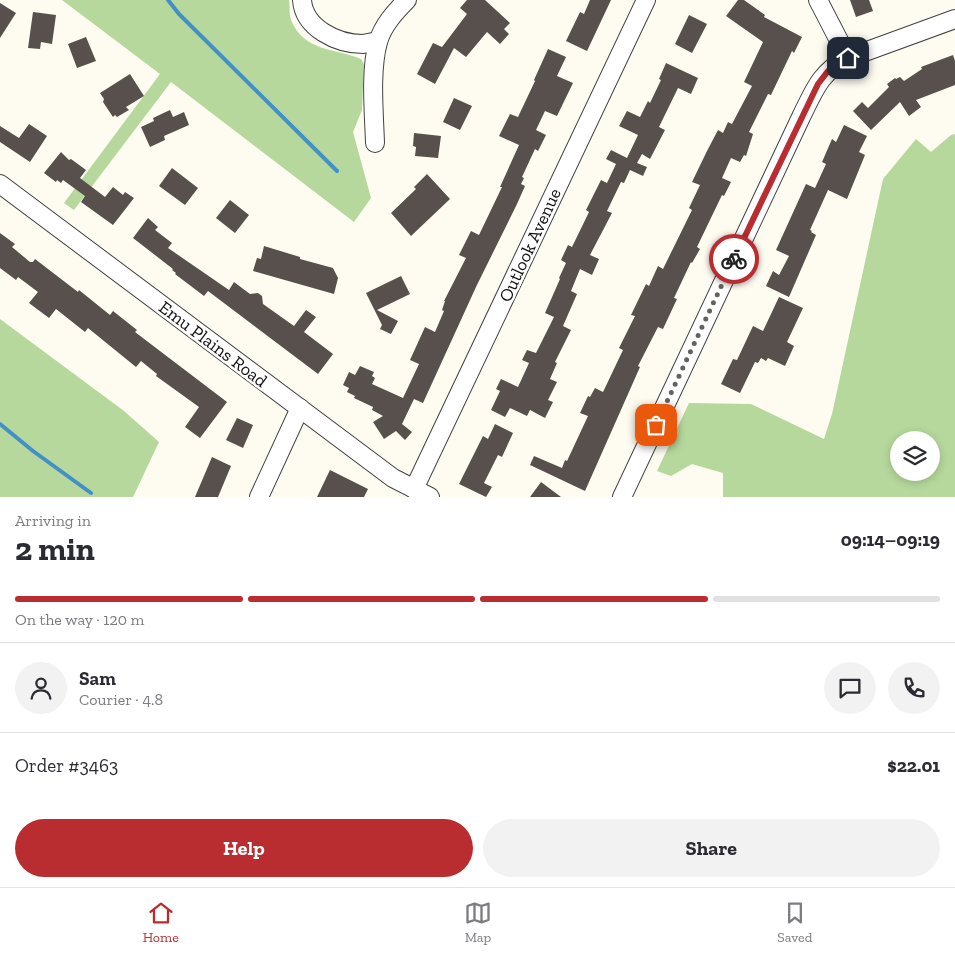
<!DOCTYPE html>
<html lang="en">
<head>
<meta charset="utf-8">
<style>
  :root { --surface:#fff; --page:#f2f2f3; --text:#2b2b33; --muted:#7c7c81; --line:#e1e1e2; --accent:#b92c30 }
  body { margin:0; font-family:"Zilla Slab",serif; background:var(--page); color:var(--text); height:100vh; display:flex; flex-direction:column; font-size:19px; white-space:nowrap }
  * { box-sizing:border-box; margin:0 }
  p { font-size:16px; color:var(--muted) }
  .icon { flex:none; width:28px; height:28px; fill:none; stroke:currentColor; stroke-width:2; stroke-linecap:round; stroke-linejoin:round }
  .map { position:relative; height:497px; overflow:hidden }
  .drawer { display:flex; flex-direction:column; background:var(--surface); flex:1 }
  .drawer>* { flex:none }
  .controls { position:absolute; left:890px; top:431px; display:grid; gap:10px }
  .controls a { display:grid; place-items:center; width:50px; height:50px; border-radius:50%; background:var(--surface); box-shadow:0 2px 8px #0003; font-size:25px }
  .pin { position:absolute; display:grid; place-items:center; width:42px; height:42px; color:#fff; margin:-21px; border-radius:10px; box-shadow:0 2px 8px #0006 }
  .courier { position:absolute; display:grid; place-items:center; width:50px; height:50px; margin:-25px; border:4px solid #b92c30; border-radius:50%; background:#fff; color:#222; box-shadow:0 1px 6px #0007 }
  .head em { font-style:normal; font-weight:800 }
  .head div { display:flex; flex-direction:column-reverse }
  .head { display:flex; align-items:center; justify-content:space-between; height:85px; padding:0 15px }
  h1 { font-size:32px; font-weight:800; line-height:38px }
  .bar { display:grid; grid-template-columns:repeat(4,1fr); gap:8px 5px; align-content:center; height:60px; padding:0 15px }
  .bar i { height:6px; border-radius:4px; background:var(--line) }
  .bar .current { background:var(--accent) }
  .bar p { grid-column:span 4 }
  .line { display:flex; align-items:center; gap:12px; padding:0 15px; border-top:1px solid var(--line) }
  .line div { flex:1 }
  .round { display:grid; place-items:center; flex:none; width:52px; height:52px; border-radius:26px; background:var(--page) }
  .cta { display:flex; gap:10px; margin-top:auto; padding:10px 15px }
  .cta a { flex:1; height:58px; border-radius:30px; background:var(--accent); color:#fff; font-size:20px; font-weight:800; line-height:58px; text-align:center }
  .cta a+a { background:var(--page); color:var(--text) }
  .dock { display:flex; justify-content:space-around; align-items:center; height:70px; border-top:1px solid var(--line); background:var(--surface); font-size:14px; color:var(--muted) }
  .dock a { display:grid; justify-items:center; gap:2px }
  .dock .current { color:var(--accent) }
  .map>svg:first-child { display:block }
  .forest { fill:#b6d89c; fill-rule:evenodd }
  .lines { fill:none; stroke-linecap:round; stroke-linejoin:round }
  .stream { stroke:#4290c7; stroke-width:4 }
  .building { fill:#57504c }
  .minor-casing { stroke:#424242; stroke-width:20 }
  .minor { stroke:#fff; stroke-width:18 }
  .done { stroke:#63625e; stroke-width:5; stroke-dasharray:0 9 }
  .route { stroke:#b92c30; stroke-width:6 }
  .labels { text-anchor:middle; dominant-baseline:central; stroke-width:5; stroke-linejoin:round; paint-order:stroke }
  .street-label { font-size:18px; fill:#0f0f0f; stroke:#fff }
</style>
</head>
<body>
<div class="map">
<svg width="955" height="497" viewBox="0 0 955 497">
  <rect width="100%" height="100%" fill="#fefcf1"/>
  <g class="forest">
    <path d="M62 0H289C290 6 289 14 291 20 304 52 335 48 361 59L364 64 362 110 353 132 371 198 354 222 171 82 74 210 64 203 160 74Z"/>
    <path d="M955 134V497H723V473L692 464 671 476 657 471 689 403 751 404 824 439 832 414 883 179 916 139 931 152 951 135ZM899 440H931V472H899Z"/>
    <path d="M0 319 124 411 159 442 133 497H0Z"/>
  </g>
  <g class="lines">
    <g class="stream">
      <path d="M168 0 179 14 337 171"/>
      <path d="M0 424 33 451 91 493"/>
    </g>
  </g>
  <g class="building">
    <path d="M467 0H485L510 23 504 29 509 34 500 44 487 32 466 57 454 48 435 84 417 74 433 43 442 47 467 14 460 8Z"/>
    <path d="M590 0H611L587 51 566 41 580 12 584 14Z"/>
    <path d="M738 0H744L765 15 764 17 802 37 794 53 792 51 771 95 768 94 749 132 753 134 746 156 744 155 740 162 731 158 722 178 731 182 724 196 722 195 697 247 700 249 692 263 691 262 674 298 677 299 663 329 658 327 638 366 640 367 585 491 530 465 534 456 562 468 565 460 567 461 588 416 580 413 588 396 590 397 595 388 603 392 623 350 619 348 635 316 631 315 646 284 649 286 658 266 663 269 692 210 689 208 700 185 692 182 707 151 718 130 723 133 728 122 732 124 752 86 744 82 763 42 726 16Z"/>
    <path d="M850 0H869L873 11 856 17Z"/>
    <path d="M0 3 16 13 0 38Z"/>
    <path d="M33 12 56 15 52 44 41 42 40 49 28 48Z"/>
    <path d="M689 15 707 24 692 53 675 44Z"/>
    <path d="M86 37 96 61 77 68 68 44Z"/>
    <path d="M548 49 566 57 557 76 573 83 557 116 545 111 536 130 546 135 538 151 535 149 522 177 524 178 521 184 525 186 517 204 476 287 423 403 414 399 402 424 412 432 405 440 396 431 384 439 373 422 383 416 372 410 373 407 354 398 355 396 347 392 349 388 343 385 349 372 355 375 360 366 374 372 372 376 375 378 372 384 403 398 419 364 410 360 425 327 435 332 444 311 442 310 445 301H444L466 258 459 255 471 231 479 235 502 187H500L519 145 499 136 510 114 518 117 535 81 534 80Z"/>
    <path d="M953 55 955 61V85L916 100 921 107 909 116 900 102 871 130 853 111 862 102 868 108 889 87 887 84 895 78 896 79 900 77 904 81 922 69 921 67Z"/>
    <path d="M666 63 698 78 691 94 678 88 659 127 665 130 650 159 642 154 637 163 647 167 643 176 630 170 624 183 621 182 607 211 612 213 590 255 599 259 592 275 580 269 571 291 577 294 563 326 571 330 555 362 557 363 550 379 557 382 548 400 553 402 545 418 530 410 527 416 510 408 505 417 491 410 500 391 496 389 501 379 518 387 529 363 522 360 527 350 536 353 554 317 545 313 560 279 559 278 566 263 561 260 568 245 572 247 589 212 586 210 601 180 607 183 616 164 606 159 611 150 627 158 638 135 619 126 627 111 640 117 648 101 650 103 661 80 659 79Z"/>
    <path d="M130 74 144 96 126 107 129 110 117 117 115 115 113 117 103 102 104 99 100 93Z"/>
    <path d="M454 98 472 106 460 130 443 122Z"/>
    <path d="M170 110 173 117 184 112 189 125 164 136 165 140 150 147 141 127 154 121 153 118Z"/>
    <path d="M29 124 47 136 30 162 0 142V126L19 138Z"/>
    <path d="M844 125 867 136 859 152 865 155 847 199 828 190 810 230 812 231 811 232 816 235 789 297 766 286 773 271 779 275 789 256 776 250 806 184 815 188 826 164 822 162 832 139 836 142Z"/>
    <path d="M414 133 441 136 438 158 415 156 416 147 413 146Z"/>
    <path d="M61 152 69 160 71 159 86 170 80 178 105 197 113 187 123 195 125 192 134 198 113 225 81 202 85 196 63 180 61 183 57 180 56 182 44 173Z"/>
    <path d="M172 168 198 188 185 205 159 186Z"/>
    <path d="M427 174 450 199 411 236 391 213 416 189 414 187Z"/>
    <path d="M230 200 249 215 235 233 216 218Z"/>
    <path d="M148 218 158 227 155 230 172 243 168 248 229 290 234 282 250 294 258 293 262 296 263 304 294 326 306 310 316 317 304 332 333 354 318 374 208 291 204 296 175 274 176 273 172 270 173 269 133 238Z"/>
    <path d="M0 233 15 244 12 247 30 262H33L35 259 78 292 79 290 110 315 113 311 137 330 135 332 227 402 200 438 185 427 199 407 156 376 157 374 141 361 136 367 88 328 85 332 56 309 49 318 29 303 38 292 18 277 16 280 0 268Z"/>
    <path d="M264 246 300 257V259L333 268 338 278 334 294 253 271 257 258 261 259Z"/>
    <path d="M401 276 410 294 377 310 398 321 391 334 380 329 382 325 366 293Z"/>
    <path d="M779 297 803 308 787 342 794 346 785 366 768 358 766 361 761 358 758 363 755 362 740 393 721 384 733 359 737 360 753 326 763 331Z"/>
    <path d="M237 418 253 425 243 448 226 440Z"/>
    <path d="M495 424 513 433 502 457 498 455 484 483 492 487 486 497 459 484 483 436 488 439Z"/>
    <path d="M212 457 231 466 218 497H195Z"/>
    <path d="M330 470 368 489 364 497H317Z"/>
    <path d="M541 482 561 497H530Z"/>
  </g>
  <g class="lines">
    <defs>
      <g id="minor">
        <path d="M302 0C304 28 337 44 363 44 368 43 373 42 378 41"/>
        <path d="M818 0 848 58"/>
        <path d="M375 143C374 112 370 71 378 42 383 25 395 12 407 0"/>
        <path d="M0 184 393 478 430 497"/>
        <path d="M414 489 646 0"/>
        <path d="M259 497 300 408"/>
        <path d="M622 497 801 117C814 91 820 72 848 58L955 19"/>
      </g>
    </defs>
    <use href="#minor" class="minor-casing"/>
    <use href="#minor" class="minor"/>
  </g>
  <g class="lines">
    <path class="done" d="M656 425 734 259"/>
    <path class="route" d="M734 259 818 84 828 71 848 58"/>
  </g>
  <g class="labels">
    <g class="street-label">
      <text transform="translate(530 245) rotate(-65)">Outlook Avenue</text>
      <text transform="translate(213 344) rotate(37)">Emu Plains Road</text>
    </g>
  </g>
</svg>
<div class="controls">
<a><svg class="icon" aria-label="layers" viewBox="0 0 24 24"><path d="M12 4l9 5-9 5-9-5zM3 14l9 5 9-5"/></svg></a>
</div>
<div class="pin" style="left:656px;top:425px;background:#ea580c"><svg class="icon" aria-label="bag" viewBox="0 0 24 24"><path d="M5 8h14l-1 12H6zM9 8a3 3 0 0 1 6 0"/></svg></div>
<div class="pin" style="left:848px;top:58px;background:#1f2937"><svg class="icon" aria-label="home" viewBox="0 0 24 24"><path d="M3 11l9-7 9 7M6 9v11h12V9"/></svg></div>
<div class="courier" style="left:734px;top:259px"><svg class="icon" aria-label="bike" viewBox="0 0 24 24"><circle cx="6" cy="16" r="4"/><circle cx="18" cy="16" r="4"/><path d="M6 16l4-8h5l3 8M10 8l3 8H6M13 5h3"/></svg></div>
</div>
<section class="drawer">
<div class="head"><div><h1>2 min</h1><p>Arriving in</p></div><em>09:14–09:19</em></div>
<div class="bar"><i class="current"></i><i class="current"></i><i class="current"></i><i></i><p>On the way · 120 m</p></div>
<div class="line" style="height:90px"><a class="round"><svg class="icon" aria-label="person" viewBox="0 0 24 24"><circle cx="12" cy="8" r="4"/><path d="M4 21q1-7 8-7t8 7"/></svg></a><div><b>Sam</b><p>Courier · 4.8</p></div><a class="round"><svg class="icon" aria-label="chat" viewBox="0 0 24 24"><path d="M4 5h16v11H9l-5 4z"/></svg></a><a class="round"><svg class="icon" aria-label="phone" viewBox="0 0 24 24"><path d="M5 4h4l2 5-3 2q2 4 5 5l2-3 5 2v4C11 20 4 13 5 4z"/></svg></a></div>
<div class="line" style="height:65px"><div>Order #3463</div><b>$22.01</b></div>
<div class="cta"><a>Help</a><a>Share</a></div>
</section>
<nav class="dock">
<a class="current"><svg class="icon" aria-label="home" viewBox="0 0 24 24"><path d="M3 11l9-7 9 7M6 9v11h12V9"/></svg>Home</a>
<a><svg class="icon" aria-label="map" viewBox="0 0 24 24"><path d="M3 6l6-2 6 2 6-2v14l-6 2-6-2-6 2zM9 4v14M15 6v14"/></svg>Map</a>
<a><svg class="icon" aria-label="saved" viewBox="0 0 24 24"><path d="M7 4h10v16l-5-4-5 4z"/></svg>Saved</a>
</nav>
</body>
</html>
